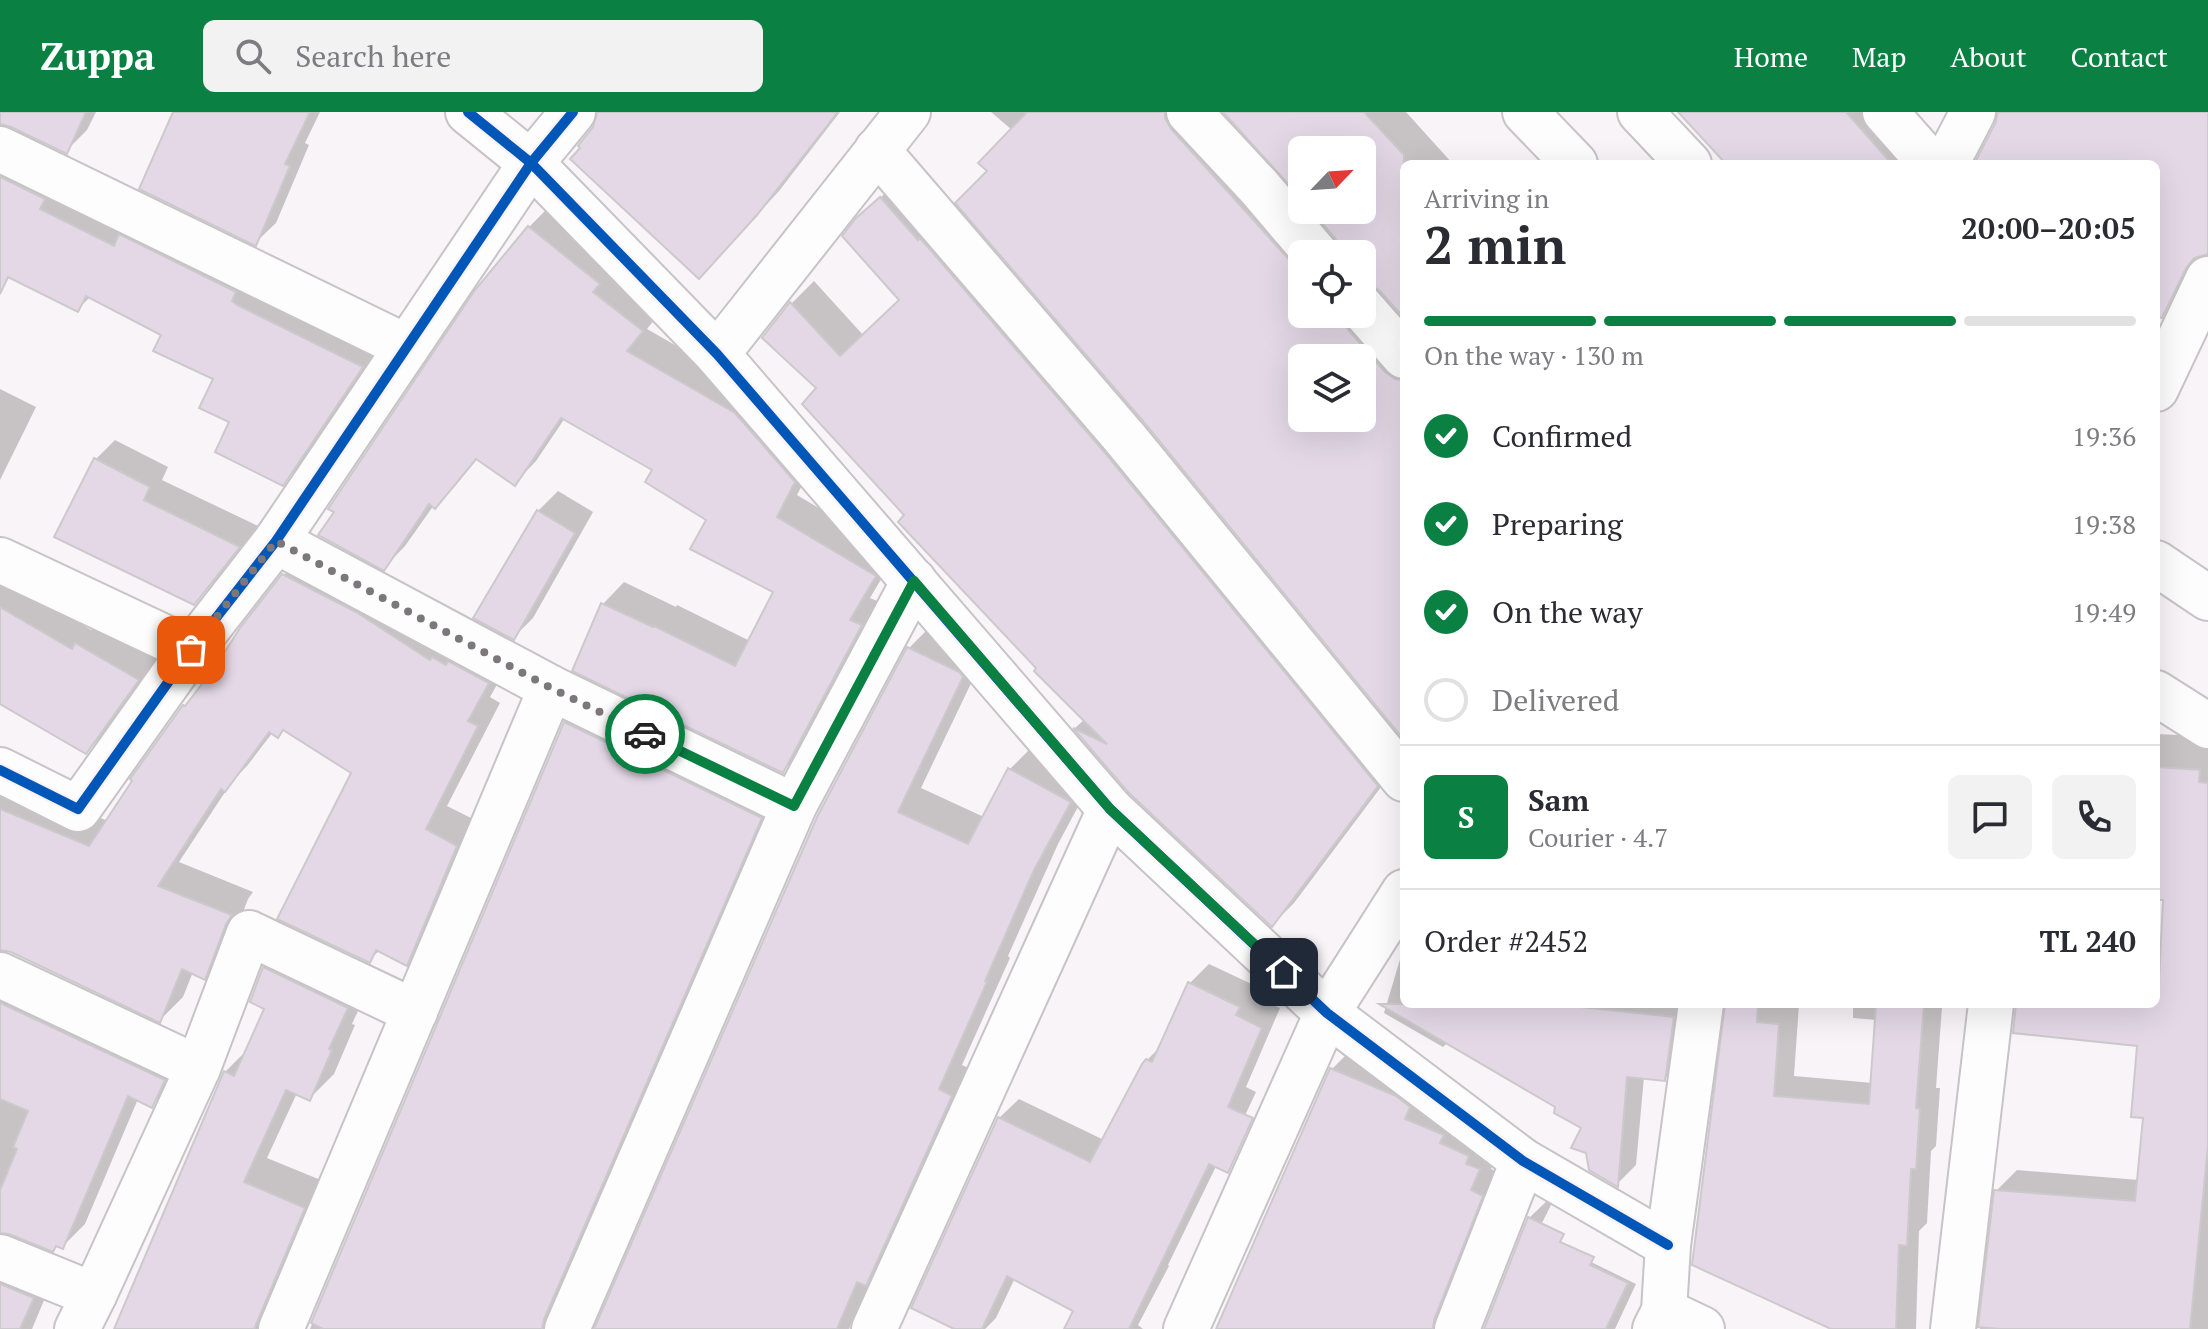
<!DOCTYPE html>
<html lang="en">
<head>
<meta charset="utf-8">
<style>
  :root { --surface:#fff; --page:#f2f2f3; --text:#2b2b33; --muted:#7c7c81; --line:#e1e1e2; --accent:#0b8043 }
  body { margin:0; font-family:"PT Serif",serif; background:var(--page); color:var(--text); height:100vh; display:flex; flex-direction:column; font-size:30px; white-space:nowrap }
  * { box-sizing:border-box; margin:0 }
  p { font-size:26px; color:var(--muted) }
  .icon { flex:none; width:44px; height:44px; fill:none; stroke:currentColor; stroke-width:2; stroke-linecap:round; stroke-linejoin:round }
  .map { position:relative; flex:1; overflow:hidden }
  .sheet { position:absolute; left:1400px; top:48px; width:760px; height:848px; display:flex; flex-direction:column; background:var(--surface); border-radius:12px; box-shadow:0 8px 32px #0002 }
  .sheet>* { flex:none }
  .needle { width:52px; rotate:65deg }
  .tools { position:absolute; left:1288px; top:24px; display:grid; gap:16px }
  .tools a { display:grid; place-items:center; width:88px; height:88px; border-radius:12px; background:var(--surface); box-shadow:0 8px 32px #0002; font-size:40px }
  .pin { position:absolute; display:grid; place-items:center; width:68px; height:68px; color:#fff; margin:-34px; border-radius:16px; box-shadow:0 4px 12px #0006 }
  .courier { position:absolute; display:grid; place-items:center; width:80px; height:80px; margin:-40px; border:6px solid #0b8043; border-radius:50%; background:#fff; color:#222; box-shadow:0 2px 10px #0007 }
  .summary em { font-style:normal; font-weight:700 }
  .summary div { display:flex; flex-direction:column-reverse }
  .summary { display:flex; align-items:center; justify-content:space-between; height:136px; padding:0 24px }
  h1 { font-size:52px; font-weight:700; line-height:60px }
  .bar { display:grid; grid-template-columns:repeat(4,1fr); gap:12px 8px; align-content:center; height:96px; padding:0 24px }
  .bar i { height:10px; border-radius:6px; background:var(--line) }
  .bar .on { background:var(--accent) }
  .bar p { grid-column:span 4 }
  .line { display:flex; align-items:center; gap:20px; padding:0 24px; border-top:2px solid var(--line) }
  .line div { flex:1 }
  .round { display:grid; place-items:center; flex:none; width:84px; height:84px; border-radius:12px; background:var(--page) }
  ol { padding:0 24px; list-style:none }
  li { display:flex; align-items:center; gap:24px; height:88px }
  li p { margin-inline-start:auto }
  li .icon { padding:8px; border-radius:50%; background:var(--accent); color:#fff; stroke-width:4 }
  li:last-child { color:var(--muted) }
  li i { width:44px; height:44px; border:4px solid var(--line); border-radius:50% }
  header { display:flex; align-items:center; gap:48px; box-sizing:border-box; height:112px; padding:0 40px; background:var(--accent); color:#fff }
  header strong { font-size:38px }
  nav { display:flex; gap:44px; margin-inline-start:auto; font-size:28px }
  .search { width:560px; height:72px; background:var(--page); display:flex; align-items:center; gap:20px; box-sizing:border-box; padding:0 28px; border-radius:12px; color:var(--muted); font-size:30px }
  .map>svg:first-child { display:block }
  .shadow { fill:#0003; fill-rule:evenodd }
  .building { fill:#e4d8e6; stroke:#ccc9cc; stroke-width:2; fill-rule:evenodd }
  .lines { fill:none; stroke-linecap:round; stroke-linejoin:round }
  .minor-casing { stroke:#c7c3c6; stroke-width:48 }
  .major-casing { stroke:#c7c3c6; stroke-width:48 }
  .minor { stroke:#fefdfe; stroke-width:44 }
  .major { stroke:#fefdfe; stroke-width:44 }
  .cycleway-casing { stroke:#faf3f8; stroke-width:15 }
  .cycleway { stroke:#0057b8; stroke-width:10 }
  .done { stroke:#7b777a; stroke-width:8; stroke-dasharray:0 14.4 }
  .route { stroke:#0b8043; stroke-width:10 }
</style>
</head>
<body>
<header>
<strong>Zuppa</strong>
<div class="search"><svg class="icon" aria-label="search" viewBox="0 0 24 24"><circle cx="10" cy="10" r="6"/><path d="M15 15l6 6"/></svg>Search here</div>
<nav><a>Home</a><a>Map</a><a>About</a><a>Contact</a></nav>
</header>
<div class="map">
<svg width="2208" height="1217" viewBox="0 0 2208 1217">
  <rect width="100%" height="100%" fill="#f9f4f7"/>
  <g class="shadow">
    <path d="M0 0H96L87 18 66 39 12 13 0 10Z"/>
    <path d="M176 0H320L305 31 309 33 276 111 255 131Z"/>
    <path d="M599 0H840L779 79 721 142 594 17Z"/>
    <path d="M991 0H1197L1302 142V202H1362L1404 235V624L990 59 1012 18ZM1302 246H1362V306H1302Z"/>
    <path d="M1226 0H1406L1453 52H1404V203L1382 178 1371 171 1362 170V142H1342L1337 125 1314 98H1362V38H1302V84Z"/>
    <path d="M1687 0H1888L1934 52H1736Z"/>
    <path d="M2000 0H2208V141H2203L2191 168 2168 190 2156 184V52H1976L1997 12Z"/>
    <path d="M0 31 382 234 303 351 282 372 232 309 216 266 164 222 90 185 78 197 0 160Z"/>
    <path d="M903 64 1399 651 1294 791 1272 813 1130 678 1075 616 1085 607 907 403 819 276 764 226 792 191 814 169 864 224 901 188 858 107Z"/>
    <path d="M551 93 663 197 647 217 757 280 815 348 797 383 896 442 870 486 882 491 804 637 783 659 603 492 624 470 676 495 677 493 750 529 776 480 708 407 655 358 565 306 536 349 515 371 478 346 456 373 435 394 434 393 405 434 384 456 477 180 529 115Z"/>
    <path d="M0 277 36 295 0 368Z"/>
    <path d="M115 328 168 355 162 368 258 414 213 471 194 491 96 347Z"/>
    <path d="M558 379 593 400 533 506 514 525 538 399Z"/>
    <path d="M307 440 511 548 490 585 500 591 447 694 479 710 429 829 406 852 380 838 369 848 353 661 284 616 273 620 247 654 233 668 179 750 253 780 248 787 227 842 204 865 193 860 183 885 160 908 10 838 0 836V654L41 682 108 709 184 594 199 579 284 463Z"/>
    <path d="M0 464 91 518 97 513 157 548 106 620 86 640 0 584Z"/>
    <path d="M933 512 986 540 921 676 984 705 1009 658 1034 633 1094 665 1058 732 1008 844 1010 846 962 953 975 959 890 1148 871 1166 849 1217H596L909 536Z"/>
    <path d="M590 587 785 681 587 1217H310L566 611Z"/>
    <path d="M2156 622 2199 624V636L2208 637V1217H1980L1996 1079 2017 1058 2139 1068 2145 1004 2139 933 2017 892H2156V846H2162L2165 786H2156Z"/>
    <path d="M289 832 371 871 352 912 355 913 334 962 310 986 297 981 267 1046 328 1071 302 1217H117L225 960 248 937 267 896 264 856Z"/>
    <path d="M1404 834V892H1692L1684 947 1664 967 1644 965 1636 1053 1617 1072 1583 1016 1557 994 1448 930 1443 935 1384 901Z"/>
    <path d="M0 848 175 970 152 993 138 987 85 1112 62 1135 57 1133 53 1137 0 1119Z"/>
    <path d="M1209 852 1258 875 1254 884 1280 896 1246 975 1256 980 1232 1031 1223 1040 1168 1153 1169 1154 1138 1213 1143 1217H1066L1075 1198 1015 1166 996 1206 985 1217H958L999 1006 1019 987 1104 1028 1147 948 1161 934 1190 871Z"/>
    <path d="M1727 892H1799L1794 964 1873 971 1877 908 1853 906V892H1945L1942 895 1936 976H1940L1936 1034 1931 1039 1927 1111 1919 1119 1916 1217H1835Z"/>
    <path d="M1353 936 1500 1036 1491 1057 1502 1062 1465 1217H1219L1332 957Z"/>
    <path d="M1550 1086 1554 1087 1536 1123 1636 1172 1615 1217H1486L1529 1106Z"/>
    <path d="M0 1130 55 1162 32 1217H0Z"/>
  </g>
  <g class="building">
    <path d="M0 0H86L67 42 11 15 0 12Z"/>
    <path d="M173 0H310L285 52 290 54 256 134 139 77Z"/>
    <path d="M597 0H838L757 103 699 167 570 47 580 36 578 34 593 15Z"/>
    <path d="M1027 0H1165V6L1171 17 1302 162V202H1338L1343 212 1385 260 1395 267 1404 268V628L1143 309 955 91 987 59 978 51ZM1302 246H1362V306H1302Z"/>
    <path d="M1223 0H1364L1404 43V206L1380 179 1371 173 1362 172V142H1340V137L1335 126 1311 98H1362V38H1302V87Z"/>
    <path d="M1678 0H1846L1892 52H1726Z"/>
    <path d="M1998 0H2208V142L2194 146 2186 156 2162 206 2156 204V52H1974L1995 12Z"/>
    <path d="M0 65 45 87 40 97 114 134 119 122 236 180 232 189 237 193 363 255 283 374 215 340 229 310 199 296 213 267 153 239 161 223 86 184 78 200 8 165 0 182Z"/>
    <path d="M880 85 918 128 920 126 1105 341 1378 674 1272 815 1128 680 1073 616 1107 632 1034 559 1036 556 898 410 904 403 802 292 816 276 762 226 790 190 840 244 899 188 842 124 856 106Z"/>
    <path d="M528 114 600 172 593 180 643 219 627 239 735 301 795 370 777 405 876 464 850 508 862 513 783 661 572 559 601 491 653 515 654 514 735 554 773 480 690 437 706 408 645 370 652 358 561 306 515 374 476 347 435 397 429 392 384 459 318 423 334 400 328 397 475 178Z"/>
    <path d="M94 346 150 375 144 388 240 435 194 493 54 425Z"/>
    <path d="M537 398 575 421 514 528 473 506Z"/>
    <path d="M282 462 356 500 430 548 432 545 446 553 448 549 489 571 468 609 478 614 426 717 457 734 407 854 376 838 370 851 277 807 351 661 283 618 278 626 269 620 225 680 221 677 158 774 232 803 226 812 205 868 182 857 160 911 11 840 0 838V697L89 734 132 669 130 667 183 593 185 594 215 555 240 516Z"/>
    <path d="M0 495 72 537 75 531 139 568 86 642 0 592Z"/>
    <path d="M907 535 959 560 963 565 898 700 968 732 1008 656 1071 690 1034 758 985 869 987 870 939 977 952 984 866 1174 857 1170 837 1217H594L817 705Z"/>
    <path d="M564 610 762 706 544 1207 542 1217H323L311 1211Z"/>
    <path d="M2156 655 2200 658 2199 670 2208 671V1034L2190 1217H2000L1978 1215 1994 1078 2135 1089 2143 1006 2131 1005 2137 934 2013 921 2016 892H2156V868H2159L2163 788H2156Z"/>
    <path d="M263 855 348 896 329 937 332 938 310 989 286 978 244 1070 305 1096 254 1217H114L224 959 234 964 264 897 250 890Z"/>
    <path d="M1188 870 1240 895 1236 903 1262 916 1228 995 1253 1006 1228 1061 1209 1052 1129 1217H1064L1073 1199 1007 1164 982 1217H954L911 1196 998 1005 1090 1050 1142 952 1146 947 1152 950Z"/>
    <path d="M0 891 165 968 152 996 128 984 63 1137 56 1134 53 1140 9 1122 0 1121V1078L17 1037 13 1035 28 999 0 987Z"/>
    <path d="M1379 892H1553L1674 905 1665 969 1627 965 1618 1075 1589 1058 1586 1041 1571 1036 1581 1016 1554 1001 1555 995Z"/>
    <path d="M1725 892H1758L1757 910 1779 912 1774 984 1869 992 1876 892H1924L1916 996 1920 997 1916 1057H1911L1907 1134 1899 1133 1896 1217H1831L1692 1153Z"/>
    <path d="M1330 956 1396 984 1410 995 1405 1007 1444 1023 1440 1031 1469 1044 1466 1052 1480 1057 1471 1078 1483 1084 1434 1208 1433 1217H1216Z"/>
    <path d="M1528 1105 1564 1122 1560 1130 1594 1145 1590 1153 1628 1171 1606 1217H1484Z"/>
    <path d="M0 1172 34 1186 20 1217H0Z"/>
  </g>
  <g class="lines">
    <defs>
      <g id="minor">
        <path d="M468 0 531 51 717 242 1110 697 1327 901 1523 1049 1668 1133"/>
        <path d="M1189 0 1259 75 1316 142"/>
        <path d="M1885 0 1931 52"/>
        <path d="M0 37 407 235"/>
        <path d="M877 38 1124 325 1404 667"/>
        <path d="M1946 52 1973 0"/>
        <path d="M1362 196 1404 244"/>
        <path d="M717 242 908 0"/>
        <path d="M2156 277 2208 167"/>
        <path d="M276 429 551 576 794 694"/>
        <path d="M0 448 191 538"/>
        <path d="M0 658 78 697 191 538 276 429 531 51 573 0"/>
        <path d="M0 863 198 956"/>
        <path d="M0 1145 94 1183 77 1217"/>
        <path d="M94 1183 198 956 249 821 415 900"/>
        <path d="M1664 1199 1702 1217"/>
        <path d="M281 1217 551 576"/>
        <path d="M567 1217 794 694 914 469"/>
        <path d="M874 1217 1110 697"/>
        <path d="M1186 1217 1327 901 1404 780"/>
        <path d="M1457 1217 1523 1049"/>
        <path d="M1655 1217 1664 1199 1668 1133 1701 892"/>
        <path d="M1953 1217 1991 892"/>
      </g>
      <g id="major">
        <path d="M1525 0 1575 52"/>
        <path d="M1640 0 1689 52"/>
        <path d="M2156 451 2208 486"/>
        <path d="M2156 581 2208 614"/>
      </g>
    </defs>
    <use href="#minor" class="minor-casing"/>
    <use href="#major" class="major-casing"/>
    <use href="#minor" class="minor"/>
    <use href="#major" class="major"/>
    <defs>
      <g id="cycleway">
        <path d="M468 0 531 51 717 242 1110 697 1327 901 1523 1049 1668 1133"/>
        <path d="M0 658 78 697 191 538 276 429 531 51 573 0"/>
      </g>
    </defs>
    <use href="#cycleway" class="cycleway-casing"/>
    <use href="#cycleway" class="cycleway"/>
  </g>
  <g class="lines">
    <path class="done" d="M191 538 276 429 551 576 645 622"/>
    <path class="route" d="M645 622 794 694 914 469 1110 697 1284 860"/>
  </g>
</svg>
<div class="tools">
<a><svg class="needle" viewBox="-14 -14 28 28"><path d="M0-13l5 13h-10z" fill="#e53935"/><path d="M0 13l5-13h-10z" fill="#7c7c81"/></svg></a>
<a><svg class="icon" aria-label="locate" viewBox="0 0 24 24"><circle cx="12" cy="12" r="6"/><path d="M12 2v4M12 18v4M2 12h4M18 12h4"/></svg></a>
<a><svg class="icon" aria-label="layers" viewBox="0 0 24 24"><path d="M12 4l9 5-9 5-9-5zM3 14l9 5 9-5"/></svg></a>
</div>
<div class="pin" style="left:191px;top:538px;background:#ea580c"><svg class="icon" aria-label="bag" viewBox="0 0 24 24"><path d="M5 8h14l-1 12H6zM9 8a3 3 0 0 1 6 0"/></svg></div>
<div class="pin" style="left:1284px;top:860px;background:#1f2937"><svg class="icon" aria-label="home" viewBox="0 0 24 24"><path d="M3 11l9-7 9 7M6 9v11h12V9"/></svg></div>
<div class="courier" style="left:645px;top:622px"><svg class="icon" aria-label="car" viewBox="0 0 24 24"><path d="M5 17H2v-5l4-1 3-4h7l3 4 3 1v5h-3M9 17h6M6 11h13"/><circle cx="7" cy="17" r="2"/><circle cx="17" cy="17" r="2"/></svg></div>
<section class="sheet">
<div class="summary"><div><h1>2 min</h1><p>Arriving in</p></div><em>20:00–20:05</em></div>
<div class="bar"><i class="on"></i><i class="on"></i><i class="on"></i><i></i><p>On the way · 130 m</p></div>
<ol>
<li><svg class="icon" aria-label="check" viewBox="0 0 24 24"><path d="M5 12l5 5 9-10"/></svg>Confirmed<p>19:36</p></li>
<li><svg class="icon" aria-label="check" viewBox="0 0 24 24"><path d="M5 12l5 5 9-10"/></svg>Preparing<p>19:38</p></li>
<li><svg class="icon" aria-label="check" viewBox="0 0 24 24"><path d="M5 12l5 5 9-10"/></svg>On the way<p>19:49</p></li>
<li><i></i>Delivered</li>
</ol>
<div class="line" style="height:144px"><b class="round" style="background:var(--accent);color:#fff">S</b><div><b>Sam</b><p>Courier · 4.7</p></div><a class="round"><svg class="icon" aria-label="chat" viewBox="0 0 24 24"><path d="M4 5h16v11H9l-5 4z"/></svg></a><a class="round"><svg class="icon" aria-label="phone" viewBox="0 0 24 24"><path d="M5 4h4l2 5-3 2q2 4 5 5l2-3 5 2v4C11 20 4 13 5 4z"/></svg></a></div>
<div class="line" style="height:104px"><div>Order #2452</div><b>TL 240</b></div>
</section>
</div>
</body>
</html>
